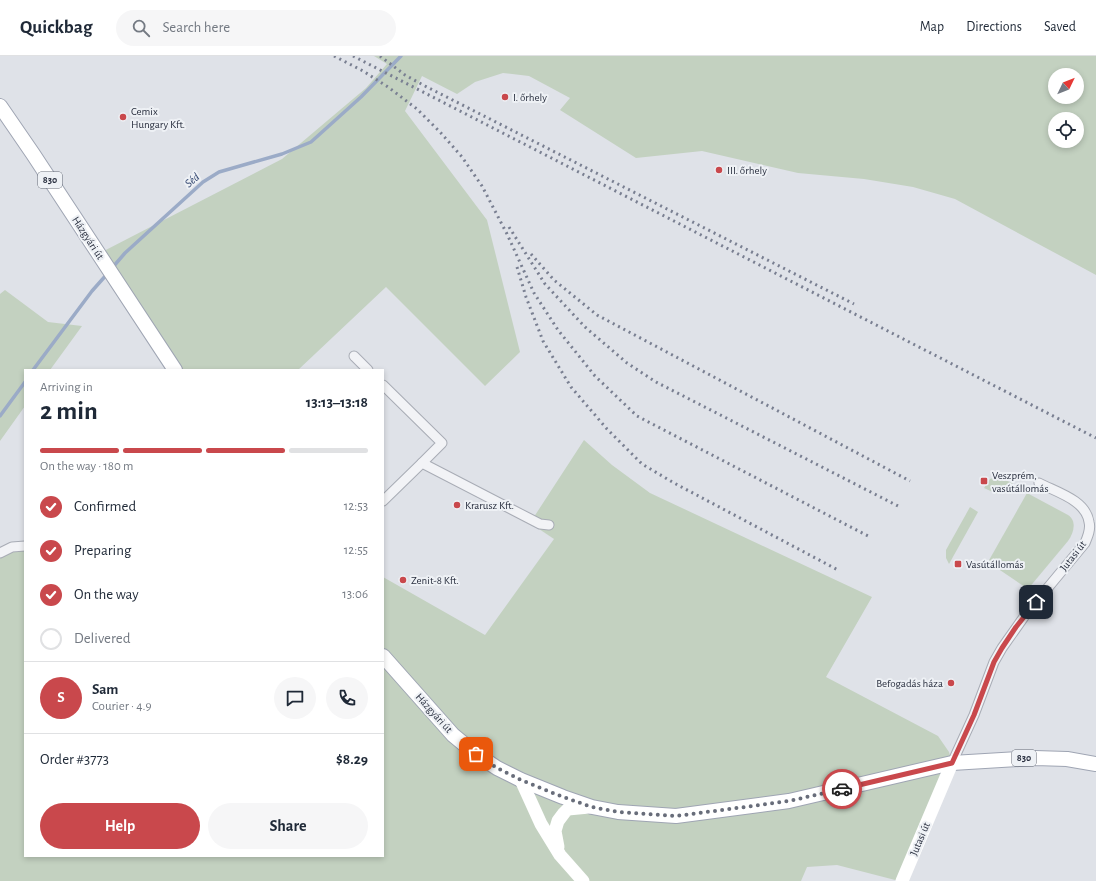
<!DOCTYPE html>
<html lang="en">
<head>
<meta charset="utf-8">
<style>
  :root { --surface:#fff; --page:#f6f6f7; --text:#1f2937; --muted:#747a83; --line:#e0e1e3; --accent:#c9484c }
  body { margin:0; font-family:"Alegreya Sans",sans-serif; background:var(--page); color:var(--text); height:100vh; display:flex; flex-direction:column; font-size:15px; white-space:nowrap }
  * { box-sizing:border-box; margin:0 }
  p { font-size:13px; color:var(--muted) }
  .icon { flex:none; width:22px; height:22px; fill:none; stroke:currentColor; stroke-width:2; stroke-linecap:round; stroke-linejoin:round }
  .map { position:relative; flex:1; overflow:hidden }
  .panel { position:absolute; left:24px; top:313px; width:360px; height:488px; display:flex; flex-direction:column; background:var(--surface); border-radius:0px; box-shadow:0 2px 6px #0003 }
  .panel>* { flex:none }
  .needle { width:26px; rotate:47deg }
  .tools { position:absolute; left:1048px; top:12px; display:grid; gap:8px }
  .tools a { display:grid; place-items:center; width:36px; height:36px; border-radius:50%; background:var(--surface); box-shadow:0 2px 6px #0003; font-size:20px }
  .pin { position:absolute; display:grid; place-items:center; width:34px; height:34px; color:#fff; margin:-17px; border-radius:8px; box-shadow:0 2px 6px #0006 }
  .courier { position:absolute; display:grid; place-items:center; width:40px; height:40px; margin:-20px; border:3px solid #c9484c; border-radius:50%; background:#fff; color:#222; box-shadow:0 1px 5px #0007 }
  .head em { font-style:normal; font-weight:700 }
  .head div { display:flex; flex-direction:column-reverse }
  .head { display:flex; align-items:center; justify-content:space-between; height:68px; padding:0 16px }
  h1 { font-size:26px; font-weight:700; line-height:30px }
  .bar { display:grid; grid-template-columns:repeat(4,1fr); gap:6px 4px; align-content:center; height:48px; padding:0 16px }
  .bar i { height:5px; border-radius:3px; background:var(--line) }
  .bar .selected { background:var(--accent) }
  .bar p { grid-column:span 4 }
  .line { display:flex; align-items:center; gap:10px; padding:0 16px; border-top:1px solid var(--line) }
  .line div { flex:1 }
  .round { display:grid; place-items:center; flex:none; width:42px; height:42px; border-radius:21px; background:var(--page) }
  ol { padding:0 16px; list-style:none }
  li { display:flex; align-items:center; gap:12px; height:44px }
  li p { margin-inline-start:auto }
  li .icon { padding:4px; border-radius:50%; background:var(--accent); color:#fff; stroke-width:4 }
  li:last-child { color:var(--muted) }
  li i { width:22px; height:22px; border:2px solid var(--line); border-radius:50% }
  .button { display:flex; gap:8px; margin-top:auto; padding:8px 16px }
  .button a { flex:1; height:46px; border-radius:24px; background:var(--accent); color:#fff; font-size:16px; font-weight:700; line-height:46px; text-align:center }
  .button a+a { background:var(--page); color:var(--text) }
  header { display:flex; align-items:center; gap:24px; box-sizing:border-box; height:56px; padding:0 20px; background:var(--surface); border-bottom:1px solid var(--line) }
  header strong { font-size:19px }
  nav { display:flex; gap:22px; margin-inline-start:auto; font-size:14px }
  .search { width:280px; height:36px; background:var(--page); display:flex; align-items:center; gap:10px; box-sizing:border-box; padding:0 14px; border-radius:22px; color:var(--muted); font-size:15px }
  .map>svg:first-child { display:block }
  .green { fill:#c3d1c0; fill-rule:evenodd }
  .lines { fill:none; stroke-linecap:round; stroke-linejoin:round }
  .stream { stroke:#9babc7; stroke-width:3.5 }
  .street-casing { stroke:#a8acb5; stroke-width:11 }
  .primary-casing { stroke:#9fa5b3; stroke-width:16 }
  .street { stroke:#f2f3f6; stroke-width:9 }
  .secondary { stroke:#fff; stroke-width:13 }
  .primary { stroke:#fff; stroke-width:14 }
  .rail { stroke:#797f91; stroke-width:3; stroke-dasharray:2 4; stroke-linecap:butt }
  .done { stroke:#686d7a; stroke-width:4; stroke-dasharray:0 7.2 }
  .route { stroke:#c9484c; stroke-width:5 }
  .poi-dot { fill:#c9484c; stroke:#eef1f5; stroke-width:1.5 }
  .labels { text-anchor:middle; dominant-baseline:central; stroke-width:4; stroke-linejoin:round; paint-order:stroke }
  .shield { fill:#eef1f5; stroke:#636875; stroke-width:1 }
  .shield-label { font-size:10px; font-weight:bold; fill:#282e3e }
  .poi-label { font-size:11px; fill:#282e3e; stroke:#eef1f5; text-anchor:start }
  .street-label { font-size:11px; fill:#282e3e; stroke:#eef1f5 }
  .water-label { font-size:12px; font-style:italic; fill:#344871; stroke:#eef1f5 }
</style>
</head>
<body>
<header>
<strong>Quickbag</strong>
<div class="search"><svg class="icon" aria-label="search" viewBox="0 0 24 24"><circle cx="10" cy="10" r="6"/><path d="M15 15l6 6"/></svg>Search here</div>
<nav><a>Map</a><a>Directions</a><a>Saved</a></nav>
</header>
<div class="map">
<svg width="1096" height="825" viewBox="0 0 1096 825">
  <rect width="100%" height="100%" fill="#dfe2e8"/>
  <g class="green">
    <path d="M374 0H1096V219L955 143 913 131 864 123 798 117 702 95 636 102 560 54 570 42 529 20 503 17 475 26 457 38 422 20 405 55 487 164 520 296 485 330 386 231 298 314H176L98 198 282 103 366 32 387 8ZM1055 19H1077V41H1055ZM1055 63H1077V85H1055Z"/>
    <path d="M5 234 48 266 82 270 50 314H25V350L0 385V238Z"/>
    <path d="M584 384 612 409 650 437 872 541 826 621 938 680 949 696 953 710 899 825 837 809 807 811 801 825H0V493L25 492V800H383V521L485 579 554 483 530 467Z"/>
    <path d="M996 421 1013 427 997 438 984 432 990 423Z"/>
    <path d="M1027 437 1068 459C1077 465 1074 477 1068 485L1028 533 988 506Z"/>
    <path d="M970 451 978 456 949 508 946 502V494Z"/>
  </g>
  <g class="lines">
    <g class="stream">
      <path d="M112 212 125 197 203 126 219 116 282 98 311 86 361 41 401 0"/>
      <path d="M33 314 92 235 108 217"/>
      <path d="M0 360 25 326"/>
    </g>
    <defs>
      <g id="street">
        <path d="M354 300 368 314"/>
        <path d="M383 329 442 387 422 407"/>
        <path d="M383 445 422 407 540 468 549 469"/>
        <path d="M0 497 12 491 25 490"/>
        <path d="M952 707 974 659 994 606 1002 592 1026 558 1085 487C1088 480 1091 473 1089 466 1086 444 1056 436 1039 427"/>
      </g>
      <g id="primary">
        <path d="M0 50 33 98 175 314"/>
        <path d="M383 600 453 679 476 698 497 712 521 724 563 741 592 751 618 756 676 760 789 745 952 707 1035 702 1067 703 1096 708"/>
      </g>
    </defs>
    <use href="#street" class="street-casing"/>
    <use href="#primary" class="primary-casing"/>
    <use href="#street" class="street"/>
    <g class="secondary">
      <path d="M521 724 541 768 560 799 583 825"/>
      <path d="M558 791 555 775 558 765 564 757 568 753 589 751"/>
      <path d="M902 825 952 707"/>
    </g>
    <use href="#primary" class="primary"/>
    <g class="rail">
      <path d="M334 0 363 15 388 31 417 53 440 76 462 101 482 130 507 178 534 237 558 274 595 320 637 360 870 481"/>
      <path d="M353 0 1096 382"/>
      <path d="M380 0 405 19 425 30 854 248"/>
      <path d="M509 171 545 228 585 271 627 307 656 326 900 451"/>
      <path d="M531 198 554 224 597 259 910 425"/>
      <path d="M517 211 526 241 543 285 571 331 607 373 642 408 674 427 838 514"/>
    </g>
  </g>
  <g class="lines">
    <path class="done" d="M476 698 497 712 521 724 563 741 592 751 618 756 646 758 676 760 760 749 789 745 842 733"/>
    <path class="route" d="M842 733 952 707 974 659 994 606 1002 592 1016 571 1036 546"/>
  </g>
  <g class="poi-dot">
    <circle cx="505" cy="41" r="4"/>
    <circle cx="123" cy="61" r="4"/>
    <circle cx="719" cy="114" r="4"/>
    <rect x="980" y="421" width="8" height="8" rx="2"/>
    <circle cx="457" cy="449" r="4"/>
    <rect x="954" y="504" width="8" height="8" rx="2"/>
    <circle cx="403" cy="524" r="4"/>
    <circle cx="951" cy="627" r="4"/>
  </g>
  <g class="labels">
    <g class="shield">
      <rect x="38" y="116" width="24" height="16" rx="3"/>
      <rect x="1012" y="694" width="24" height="16" rx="3"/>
    </g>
    <g class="shield-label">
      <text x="50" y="124">830</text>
      <text x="1024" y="702">830</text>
    </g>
    <g class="poi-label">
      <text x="513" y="41">I. őrhely</text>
      <text x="131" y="55">Cemix<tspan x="131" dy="13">Hungary Kft.</tspan></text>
      <text x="727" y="114">III. őrhely</text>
      <text x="992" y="419">Veszprém,<tspan x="992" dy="13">vasútállomás</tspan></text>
      <text x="465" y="449">Krarusz Kft.</text>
      <text x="966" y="508">Vasútállomás</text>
      <text x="411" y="524">Zenit-8 Kft.</text>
      <text x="943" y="627" text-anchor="end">Befogadás háza</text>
    </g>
    <g class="street-label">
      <text transform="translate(88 182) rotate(57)">Házgyári út</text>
      <text transform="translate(1073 500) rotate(-52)">Jutasi út</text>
      <text transform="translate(434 657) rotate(48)">Házgyári út</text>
      <text transform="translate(920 783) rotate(-67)">Jutasi út</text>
    </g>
    <g class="water-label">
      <text transform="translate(192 124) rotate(-40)">Séd</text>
    </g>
  </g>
</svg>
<div class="tools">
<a><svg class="needle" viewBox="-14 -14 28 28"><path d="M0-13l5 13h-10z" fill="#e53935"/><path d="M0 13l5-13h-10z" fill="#747a83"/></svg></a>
<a><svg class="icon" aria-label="locate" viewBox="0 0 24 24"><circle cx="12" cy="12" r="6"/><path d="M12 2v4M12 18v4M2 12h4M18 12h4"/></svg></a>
</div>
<div class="pin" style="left:476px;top:698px;background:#ea580c"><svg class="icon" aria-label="bag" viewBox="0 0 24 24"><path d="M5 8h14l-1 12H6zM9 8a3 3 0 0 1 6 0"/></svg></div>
<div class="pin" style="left:1036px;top:546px;background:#1f2937"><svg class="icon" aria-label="home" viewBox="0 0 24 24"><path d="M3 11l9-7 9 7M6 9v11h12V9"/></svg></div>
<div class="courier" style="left:842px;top:733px"><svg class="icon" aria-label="car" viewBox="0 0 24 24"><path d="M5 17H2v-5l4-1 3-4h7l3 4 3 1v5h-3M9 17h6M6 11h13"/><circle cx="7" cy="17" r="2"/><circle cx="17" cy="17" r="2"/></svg></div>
<section class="panel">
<div class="head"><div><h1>2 min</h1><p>Arriving in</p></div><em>13:13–13:18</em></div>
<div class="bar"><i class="selected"></i><i class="selected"></i><i class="selected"></i><i></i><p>On the way · 180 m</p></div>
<ol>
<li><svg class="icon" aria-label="check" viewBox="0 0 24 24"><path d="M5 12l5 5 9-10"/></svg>Confirmed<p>12:53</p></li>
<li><svg class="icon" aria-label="check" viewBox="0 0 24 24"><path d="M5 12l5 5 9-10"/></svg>Preparing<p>12:55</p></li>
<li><svg class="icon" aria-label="check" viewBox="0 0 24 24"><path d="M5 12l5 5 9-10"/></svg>On the way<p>13:06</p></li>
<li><i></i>Delivered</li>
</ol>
<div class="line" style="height:72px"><b class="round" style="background:var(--accent);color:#fff">S</b><div><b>Sam</b><p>Courier · 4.9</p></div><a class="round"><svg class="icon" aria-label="chat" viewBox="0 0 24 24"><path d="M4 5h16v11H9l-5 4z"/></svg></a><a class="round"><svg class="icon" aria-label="phone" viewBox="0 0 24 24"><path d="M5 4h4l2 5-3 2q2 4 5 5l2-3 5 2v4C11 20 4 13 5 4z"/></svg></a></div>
<div class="line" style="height:52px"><div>Order #3773</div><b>$8.29</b></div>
<div class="button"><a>Help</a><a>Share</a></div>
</section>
</div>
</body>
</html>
